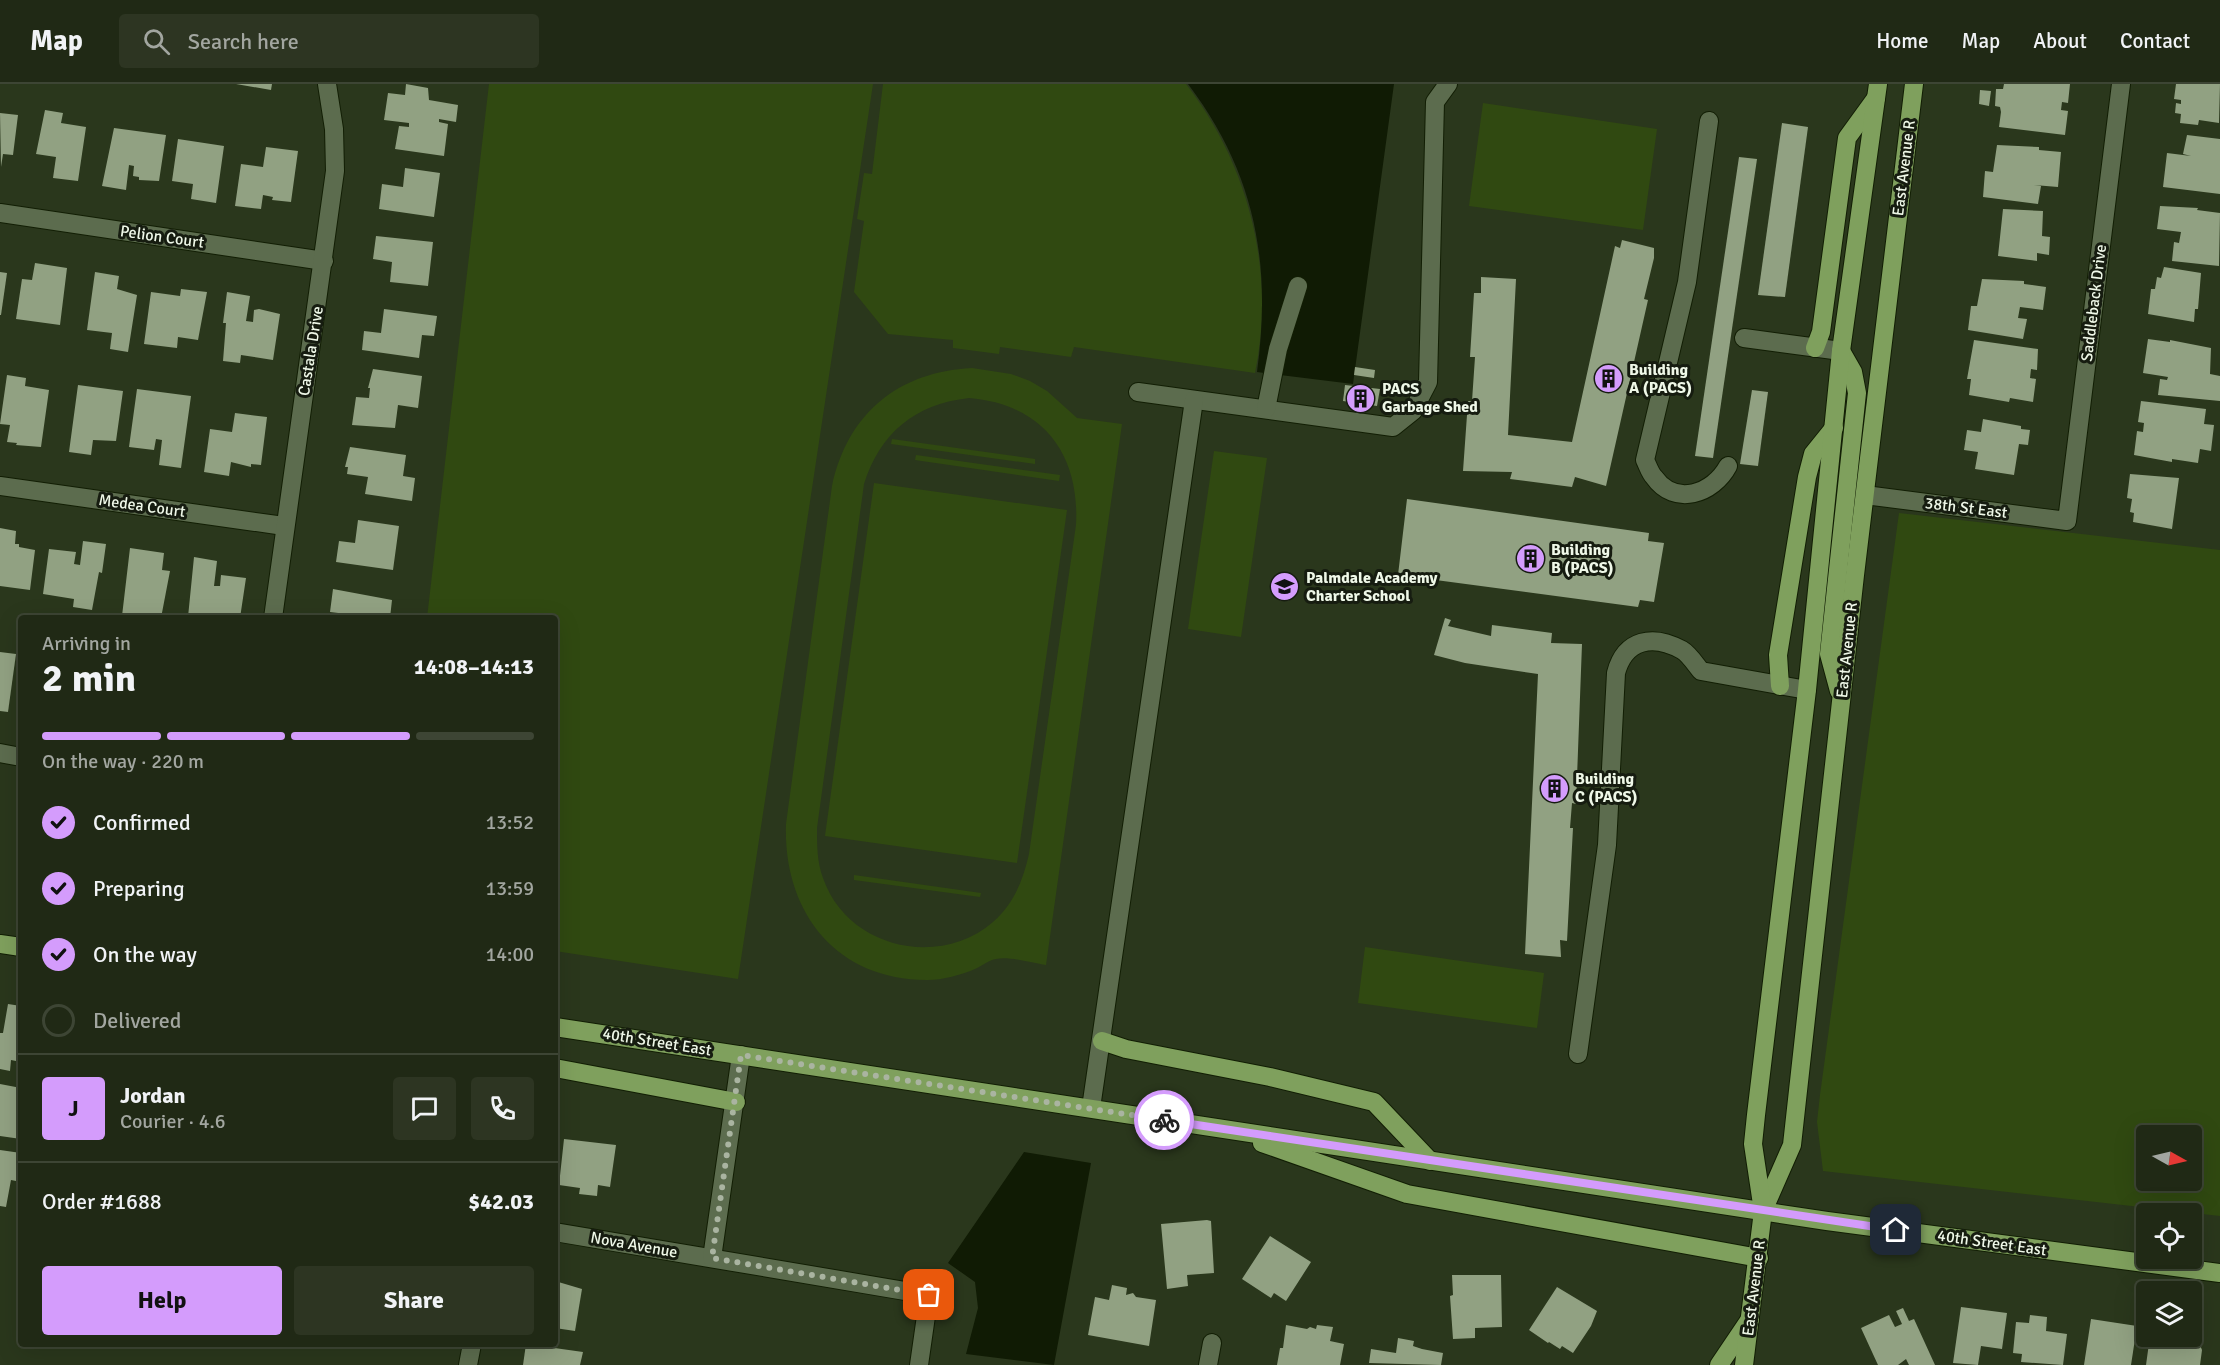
<!DOCTYPE html>
<html lang="en">
<head>
<meta charset="utf-8">
<style>
  :root { --surface:#202915; --page:#2d3522; --text:#f1f3f6; --muted:#a2a6a0; --line:#3d4534; --accent:#d49cfc }
  body { margin:0; font-family:Signika,sans-serif; background:var(--page); color:var(--text); height:100vh; display:flex; flex-direction:column; font-size:22px; white-space:nowrap }
  * { box-sizing:border-box; margin:0 }
  p { font-size:20px; color:var(--muted) }
  .icon { flex:none; width:33px; height:33px; fill:none; stroke:currentColor; stroke-width:2; stroke-linecap:round; stroke-linejoin:round }
  .map { position:relative; flex:1; overflow:hidden }
  .sheet { position:absolute; left:18px; top:531px; width:540px; height:732px; display:flex; flex-direction:column; background:var(--surface); border-radius:6px; box-shadow:0 6px 24px #0002,0 0 0 2px var(--line) }
  .sheet>* { flex:none }
  .needle { width:39px; rotate:98deg }
  .fabs { position:absolute; left:2136px; top:1041px; display:grid; gap:12px }
  .fabs a { display:grid; place-items:center; width:66px; height:66px; border-radius:6px; background:var(--surface); box-shadow:0 6px 24px #0002,0 0 0 2px var(--line); font-size:30px }
  .pin { position:absolute; display:grid; place-items:center; width:51px; height:51px; color:#fff; margin:-26px; border-radius:12px; box-shadow:0 3px 9px #0006 }
  .courier { position:absolute; display:grid; place-items:center; width:60px; height:60px; margin:-30px; border:4px solid #d49cfc; border-radius:50%; background:#fff; color:#222; box-shadow:0 2px 8px #0007 }
  .head em { font-style:normal; font-weight:800 }
  .head div { display:flex; flex-direction:column-reverse }
  .head { display:flex; align-items:center; justify-content:space-between; height:102px; padding:0 24px }
  h1 { font-size:39px; font-weight:800; line-height:45px }
  .bar { display:grid; grid-template-columns:repeat(4,1fr); gap:9px 6px; align-content:center; height:72px; padding:0 24px }
  .bar i { height:8px; border-radius:4px; background:var(--line) }
  .bar .on { background:var(--accent) }
  .bar p { grid-column:span 4 }
  .line { display:flex; align-items:center; gap:15px; padding:0 24px; border-top:2px solid var(--line) }
  .line div { flex:1 }
  .round { display:grid; place-items:center; flex:none; width:63px; height:63px; border-radius:6px; background:var(--page) }
  ol { padding:0 24px; list-style:none }
  li { display:flex; align-items:center; gap:18px; height:66px }
  li p { margin-inline-start:auto }
  li .icon { padding:6px; border-radius:50%; background:var(--accent); color:#111; stroke-width:4 }
  li:last-child { color:var(--muted) }
  li i { width:33px; height:33px; border:3px solid var(--line); border-radius:50% }
  .cta { display:flex; gap:12px; margin-top:auto; padding:12px 24px }
  .cta a { flex:1; height:69px; border-radius:6px; background:var(--accent); color:#111; font-size:24px; font-weight:800; line-height:69px; text-align:center }
  .cta a+a { background:var(--page); color:var(--text) }
  header { display:flex; align-items:center; gap:36px; box-sizing:border-box; height:84px; padding:0 30px; background:var(--surface); border-bottom:2px solid var(--line) }
  header strong { font-size:28px }
  nav { display:flex; gap:33px; margin-inline-start:auto; font-size:21px }
  .search { width:420px; height:54px; background:var(--page); display:flex; align-items:center; gap:15px; box-sizing:border-box; padding:0 21px; border-radius:6px; color:var(--muted); font-size:22px }
  .map>svg:first-child { display:block }
  .green { fill:#304911; fill-rule:evenodd }
  .water { fill:#101b04 }
  .building { fill:#91a182 }
  .lines { fill:none; stroke-linecap:round; stroke-linejoin:round }
  .minor-casing { stroke:#121e04; stroke-width:20 }
  .major-casing { stroke:#121e04; stroke-width:20 }
  .minor { stroke:#5c6c4e; stroke-width:18 }
  .major { stroke:#7fa05d; stroke-width:18 }
  .done { stroke:#aab4a1; stroke-width:6; stroke-dasharray:0 10.8 }
  .route { stroke:#d49cfc; stroke-width:8 }
  .labels { text-anchor:middle; dominant-baseline:central; stroke-width:6; stroke-linejoin:round; paint-order:stroke }
  .street-label { font-size:16px; fill:#eff8e8; stroke:#161c10 }
  .poi-label { font-size:16px; font-weight:bold; fill:#eff8e8; stroke:#161c10; text-anchor:start }
</style>
</head>
<body>
<header>
<strong>Map</strong>
<div class="search"><svg class="icon" aria-label="search" viewBox="0 0 24 24"><circle cx="10" cy="10" r="6"/><path d="M15 15l6 6"/></svg>Search here</div>
<nav><a>Home</a><a>Map</a><a>About</a><a>Contact</a></nav>
</header>
<div class="map">
<svg width="2220" height="1281" viewBox="0 0 2220 1281">
  <rect width="100%" height="100%" fill="#2a371c"/>
  <g class="green">
    <path d="M489 0H873L738 895 555 867V534H427Z"/>
    <path d="M883 0H1186C1249 81 1276 188 1255 289L1074 263 1071 273 1000 263 999 270 953 264V256L888 250 854 208 864 137 857 135 864 89 872 90Z"/>
    <path d="M1483 19 1657 45 1643 146 1469 122Z"/>
    <path d="M972 284 1011 290 1030 297 1047 307 1077 334 1122 340 1046 881C1032 879 1009 872 996 875 989 876 982 882 975 885 961 891 943 896 927 896 835 896 783 827 786 740L832 402C848 329 898 288 972 284ZM969 314C1042 320 1080 369 1076 441L1029 770C1023 796 1014 820 993 838 939 885 847 864 823 794 817 778 817 761 817 744L864 400C880 349 915 320 969 314Z"/>
    <path d="M892 355 1035 375V380L891 360Z"/>
    <path d="M1214 367 1267 374 1241 553 1188 545Z"/>
    <path d="M916 371 1060 391 1059 397 915 376Z"/>
    <path d="M874 399 1067 426 1017 779 825 752Z"/>
    <path d="M1899 429 2220 466V1132L1823 1087 1817 1038 1820 1011ZM2146 1052H2192V1096H2146Z"/>
    <path d="M854 791 981 809 980 813 854 796Z"/>
    <path d="M1365 863 1544 889 1537 944 1358 919Z"/>
  </g>
  <g class="water">
    <path d="M1188 0H1394L1353 300 1257 288C1272 178 1255 89 1188 0Z"/>
    <path d="M1024 1068 1091 1079 1054 1281 966 1270 978 1224 975 1198 948 1179Z"/>
  </g>
  <g class="building">
    <path d="M236 0H272L271 6Z"/>
    <path d="M406 0 428 4 429 16 458 21 456 38 439 35V38L448 40 444 72 395 65 399 42 409 43V39L384 36 388 9 405 11Z"/>
    <path d="M2004 0H2070L2068 19 2062 18 2061 26 2068 27 2065 51 1999 43 2001 28 2000 23 1995 22 1996 5H2003Z"/>
    <path d="M2176 0H2220L2219 39 2199 36 2198 41 2180 39 2181 30 2175 29 2176 19 2181 20V16L2174 15Z"/>
    <path d="M1980 6 1991 7 1989 22 1979 20Z"/>
    <path d="M45 26 63 29 61 39 86 43 78 97 53 94 56 73 36 70Z"/>
    <path d="M0 29 18 31 13 71 3 70 1 83Z"/>
    <path d="M1782 39 1808 43 1785 213 1758 211Z"/>
    <path d="M114 44 166 51 159 97 139 96V93L133 92 134 82 129 81 126 106 102 102Z"/>
    <path d="M2187 51 2220 55V110L2163 103 2167 69 2191 72 2183 70Z"/>
    <path d="M178 55 224 62 216 119 191 115 193 100 172 97Z"/>
    <path d="M1997 61 2039 63V66L2061 68 2058 103 2034 101 2041 102 2038 120 1983 113 1985 87 1993 88Z"/>
    <path d="M266 63 298 67 291 118 272 116 273 113 263 111 261 125 235 122 241 80 263 83Z"/>
    <path d="M1739 73 1757 75 1713 374 1695 372Z"/>
    <path d="M405 84 440 89 434 133 379 125 382 100 403 103Z"/>
    <path d="M2160 122 2198 124 2197 126 2220 129 2219 182 2172 177 2174 158 2179 159 2181 148 2157 145Z"/>
    <path d="M2003 125 2043 127 2042 152 2050 153 2049 171 2037 169V177L1998 172Z"/>
    <path d="M376 152 433 158 428 202 390 198 392 178 373 175Z"/>
    <path d="M1622 156 1654 164V174L1644 215 1648 216 1606 402 1575 393 1572 403 1510 395 1512 388 1463 387 1468 317H1472L1475 273H1470L1474 209H1481V193L1516 195 1508 351 1572 358 1615 162 1620 164Z"/>
    <path d="M35 179 67 184 60 241 16 235 22 195 32 196Z"/>
    <path d="M2164 183 2201 189 2198 225H2195L2194 238 2148 230 2151 205H2155L2157 193 2161 194Z"/>
    <path d="M0 188 7 189 1 231H0Z"/>
    <path d="M95 188 119 192 117 205 137 211 128 268 110 265 112 249 87 246Z"/>
    <path d="M1982 195 2024 197V200L2046 203 2043 226 2020 223 2018 234 2027 235 2023 255 1968 246 1971 222H1977Z"/>
    <path d="M181 205 207 208 198 256 178 253 177 264 144 260 151 208 180 212Z"/>
    <path d="M227 208 250 212 246 237 253 238 254 226 259 225 280 230 273 276 241 271 240 279 223 277 226 239H223Z"/>
    <path d="M384 225 437 232 434 252 422 251 419 274 362 266 364 247 381 249Z"/>
    <path d="M2148 255 2170 258V256L2211 264 2210 290 2220 292V317L2158 311 2160 295 2167 296 2168 293 2143 289Z"/>
    <path d="M1974 256 2038 265 2037 286 2031 285 2030 294 2036 295 2033 318 2010 314 2009 318 1969 311 1971 295H1967Z"/>
    <path d="M1355 283 1375 286 1374 294 1354 291Z"/>
    <path d="M373 285 422 292 418 324 398 321 395 344 352 341 356 313 369 314 370 304H368Z"/>
    <path d="M7 291 26 294 25 302 49 306 41 363 16 361 17 359 7 358 10 341 0 340Z"/>
    <path d="M78 301 123 307 116 357 93 356 91 371 69 368Z"/>
    <path d="M1345 301 1380 305 1377 322 1343 317Z"/>
    <path d="M137 305 191 312 181 384 159 381 162 356 156 355 154 366 129 363Z"/>
    <path d="M1752 306 1768 308 1758 382 1740 380Z"/>
    <path d="M2141 317 2206 325 2204 340 2214 341 2211 367 2200 365 2198 379 2172 375V378L2134 371 2137 347 2143 348 2144 339 2138 338Z"/>
    <path d="M235 329 267 333 261 381 251 380V383L231 378 229 392 204 388 210 345 232 348Z"/>
    <path d="M1983 335 2021 342V345L2030 346 2028 361 2019 360 2014 391 1975 385 1978 368 1964 366 1967 346 1981 348Z"/>
    <path d="M350 363 406 371 403 392 415 394 412 417 365 410 368 393 347 390 348 383H345Z"/>
    <path d="M2130 390 2179 394 2172 445 2133 438 2134 429 2130 428 2132 415 2127 414Z"/>
    <path d="M1407 415 1649 449 1648 457 1664 459 1654 518 1640 516 1638 523 1398 491Z"/>
    <path d="M358 436 399 442 393 486 336 478 339 457 355 459Z"/>
    <path d="M0 444 16 447 15 460H19V463L35 466 30 506 0 502Z"/>
    <path d="M83 457 106 460 102 489 99 488 92 526 73 523 74 515 43 510 49 465 76 468 74 480 80 481Z"/>
    <path d="M130 464 164 469 162 486 170 487 161 534 122 532Z"/>
    <path d="M194 473 217 477 214 502H220L221 491 246 494 240 534 188 533Z"/>
    <path d="M333 505 392 516 390 534H354L355 531 330 528Z"/>
    <path d="M1445 534 1451 536 1448 542 1491 552 1492 541 1552 549 1551 559 1582 560 1576 720 1572 719 1570 744H1573L1567 857 1560 856 1561 873 1525 870 1538 590 1465 579 1434 571Z"/>
    <path d="M0 568 16 570 8 628 0 627Z"/>
    <path d="M8 920 21 922V978L11 976 10 987 0 985V949H3Z"/>
    <path d="M0 1000 21 1004V1055L0 1052Z"/>
    <path d="M564 1055 616 1061 610 1103 598 1101 597 1112 579 1110 580 1104 559 1101Z"/>
    <path d="M0 1066 21 1069V1098L11 1096 6 1123 0 1122Z"/>
    <path d="M1207 1136 1211 1137 1214 1189 1187 1191 1188 1202 1167 1205 1161 1140Z"/>
    <path d="M1270 1152 1311 1178 1286 1217 1274 1209 1271 1214 1242 1195Z"/>
    <path d="M1452 1191H1501L1502 1243 1475 1244V1254L1453 1255 1450 1212 1453 1211Z"/>
    <path d="M555 1197 582 1205 575 1247 555 1244Z"/>
    <path d="M1112 1201 1127 1204 1126 1211 1133 1209 1136 1213 1156 1216 1149 1262 1088 1251 1095 1213 1109 1216Z"/>
    <path d="M1557 1203 1597 1227 1591 1242 1573 1269 1562 1262 1560 1265 1549 1258 1548 1259 1529 1246Z"/>
    <path d="M1961 1223 2007 1229 2002 1265 1981 1262 1978 1281 1953 1279Z"/>
    <path d="M1903 1224 1909 1237 1914 1235 1935 1281H1909L1906 1275 1898 1281H1878L1861 1244 1889 1231 1895 1243 1902 1240 1896 1227Z"/>
    <path d="M2030 1231 2047 1233 2046 1247 2067 1250 2063 1281 2021 1278 2022 1270 2013 1269 2016 1238 2029 1239Z"/>
    <path d="M2091 1235 2137 1242 2131 1281H2084Z"/>
    <path d="M1286 1241 1307 1245 1310 1243 1316 1245 1317 1241 1333 1243 1330 1257 1344 1260 1340 1281H1277L1280 1264H1283Z"/>
    <path d="M2150 1252H2193L2192 1260 2200 1261 2202 1266 2200 1281H2146Z"/>
    <path d="M1398 1254 1414 1257 1413 1262 1422 1265 1443 1269 1441 1281 1369 1279 1371 1265 1396 1269Z"/>
    <path d="M526 1260 583 1268 580 1281H523Z"/>
  </g>
  <g class="lines">
    <defs>
      <g id="minor">
        <path d="M1709 37 1687 198 1645 376C1648 382 1650 389 1654 393 1675 423 1713 410 1728 382"/>
        <path d="M0 129 324 177"/>
        <path d="M1744 254 1841 267"/>
        <path d="M1138 308 1393 343 1413 327 1428 298 1435 18 1448 0"/>
        <path d="M1266 325 1278 265 1298 202"/>
        <path d="M0 402 284 442"/>
        <path d="M1865 411 2067 437 2121 0"/>
        <path d="M273 534 335 87 334 45 327 0"/>
        <path d="M0 669 21 673"/>
        <path d="M1578 970 1607 761 1616 589C1625 555 1653 550 1682 566 1689 570 1696 581 1701 587L1807 606"/>
        <path d="M1091 1024 1194 316"/>
        <path d="M555 1148 929 1211 919 1281"/>
        <path d="M712 1174 741 971"/>
        <path d="M468 1281 472 1260"/>
        <path d="M1208 1281 1212 1259"/>
      </g>
      <g id="major">
        <path d="M1815 264 1821 248 1847 54 1876 14"/>
        <path d="M1780 602 1778 571 1807 393 1813 370 1834 344"/>
        <path d="M1839 607 1829 570 1857 309 1853 288 1841 267"/>
        <path d="M0 860 21 863"/>
        <path d="M555 943 1827 1137 2220 1189"/>
        <path d="M1102 957 1126 965 1270 993 1374 1018 1430 1077"/>
        <path d="M555 984 736 1018"/>
        <path d="M1262 1059 1407 1110 1759 1174"/>
        <path d="M1763 1127 1792 1061 1855 491 1914 0"/>
        <path d="M1719 1281 1750 1235"/>
        <path d="M1744 1281 1763 1127 1753 1060 1756 1031 1807 606 1841 267 1878 0"/>
      </g>
    </defs>
    <use href="#minor" class="minor-casing"/>
    <use href="#major" class="major-casing"/>
    <use href="#minor" class="minor"/>
    <use href="#major" class="major"/>
  </g>
  <g class="lines">
    <path class="done" d="M929 1211 712 1174 741 971 1164 1036"/>
    <path class="route" d="M1164 1036 1896 1146"/>
  </g>
  <defs>
    <symbol id="building-disc" viewBox="-11 -11 22 22"><circle r="9.5" fill="#d49cfc" stroke="#161c10"/><path d="M-4-6H4V6H1V3H-1V6H-4ZM-2.5-4.3h1.7v1.8h-1.7ZM.8-4.3h1.7v1.8H.8ZM-2.5-1h1.7V.8h-1.7ZM.8-1h1.7V.8H.8Z" fill="#111"/></symbol>
    <symbol id="school-disc" viewBox="-11 -11 22 22"><circle r="9.5" fill="#d49cfc" stroke="#161c10"/><path d="M0-5L7-2L0 1L-7-2ZM-4 1L0 2.5L4 1V4Q0 6-4 4Z" fill="#111"/></symbol>
  </defs>
  <g fill-rule="evenodd">
    <use href="#building-disc" x="1592" y="278" width="33" height="33"/>
    <use href="#building-disc" x="1344" y="298" width="33" height="33"/>
    <use href="#building-disc" x="1514" y="458" width="33" height="33"/>
    <use href="#school-disc" x="1268" y="486" width="33" height="33"/>
    <use href="#building-disc" x="1538" y="688" width="33" height="33"/>
  </g>
  <g class="labels">
    <g class="street-label">
      <text transform="translate(1904 84) rotate(-83)">East Avenue R</text>
      <text transform="translate(162 153) rotate(8)">Pelion Court</text>
      <text transform="translate(2094 219) rotate(-83)">Saddleback Drive</text>
      <text transform="translate(311 267) rotate(-81)">Castala Drive</text>
      <text transform="translate(142 422) rotate(8)">Medea Court</text>
      <text transform="translate(1966 424) rotate(7)">38th St East</text>
      <text transform="translate(1847 566) rotate(-84)">East Avenue R</text>
      <text transform="translate(657 958) rotate(9)">40th Street East</text>
      <text transform="translate(1992 1159) rotate(8)">40th Street East</text>
      <text transform="translate(634 1161) rotate(10)">Nova Avenue</text>
      <text transform="translate(1754 1204) rotate(-83)">East Avenue R</text>
    </g>
    <g class="poi-label">
      <text x="1629" y="286">Building<tspan x="1629" dy="18">A (PACS)</tspan></text>
      <text x="1382" y="305">PACS<tspan x="1382" dy="18">Garbage Shed</tspan></text>
      <text x="1551" y="466">Building<tspan x="1551" dy="18">B (PACS)</tspan></text>
      <text x="1306" y="494">Palmdale Academy<tspan x="1306" dy="18">Charter School</tspan></text>
      <text x="1575" y="695">Building<tspan x="1575" dy="18">C (PACS)</tspan></text>
    </g>
  </g>
</svg>
<div class="fabs">
<a><svg class="needle" viewBox="-14 -14 28 28"><path d="M0-13l5 13h-10z" fill="#e53935"/><path d="M0 13l5-13h-10z" fill="#a2a6a0"/></svg></a>
<a><svg class="icon" aria-label="locate" viewBox="0 0 24 24"><circle cx="12" cy="12" r="6"/><path d="M12 2v4M12 18v4M2 12h4M18 12h4"/></svg></a>
<a><svg class="icon" aria-label="layers" viewBox="0 0 24 24"><path d="M12 4l9 5-9 5-9-5zM3 14l9 5 9-5"/></svg></a>
</div>
<div class="pin" style="left:929px;top:1211px;background:#ea580c"><svg class="icon" aria-label="bag" viewBox="0 0 24 24"><path d="M5 8h14l-1 12H6zM9 8a3 3 0 0 1 6 0"/></svg></div>
<div class="pin" style="left:1896px;top:1146px;background:#1f2937"><svg class="icon" aria-label="home" viewBox="0 0 24 24"><path d="M3 11l9-7 9 7M6 9v11h12V9"/></svg></div>
<div class="courier" style="left:1164px;top:1036px"><svg class="icon" aria-label="bike" viewBox="0 0 24 24"><circle cx="6" cy="16" r="4"/><circle cx="18" cy="16" r="4"/><path d="M6 16l4-8h5l3 8M10 8l3 8H6M13 5h3"/></svg></div>
<section class="sheet">
<div class="head"><div><h1>2 min</h1><p>Arriving in</p></div><em>14:08–14:13</em></div>
<div class="bar"><i class="on"></i><i class="on"></i><i class="on"></i><i></i><p>On the way · 220 m</p></div>
<ol>
<li><svg class="icon" aria-label="check" viewBox="0 0 24 24"><path d="M5 12l5 5 9-10"/></svg>Confirmed<p>13:52</p></li>
<li><svg class="icon" aria-label="check" viewBox="0 0 24 24"><path d="M5 12l5 5 9-10"/></svg>Preparing<p>13:59</p></li>
<li><svg class="icon" aria-label="check" viewBox="0 0 24 24"><path d="M5 12l5 5 9-10"/></svg>On the way<p>14:00</p></li>
<li><i></i>Delivered</li>
</ol>
<div class="line" style="height:108px"><b class="round" style="background:var(--accent);color:#111">J</b><div><b>Jordan</b><p>Courier · 4.6</p></div><a class="round"><svg class="icon" aria-label="chat" viewBox="0 0 24 24"><path d="M4 5h16v11H9l-5 4z"/></svg></a><a class="round"><svg class="icon" aria-label="phone" viewBox="0 0 24 24"><path d="M5 4h4l2 5-3 2q2 4 5 5l2-3 5 2v4C11 20 4 13 5 4z"/></svg></a></div>
<div class="line" style="height:78px"><div>Order #1688</div><b>$42.03</b></div>
<div class="cta"><a>Help</a><a>Share</a></div>
</section>
</div>
</body>
</html>
